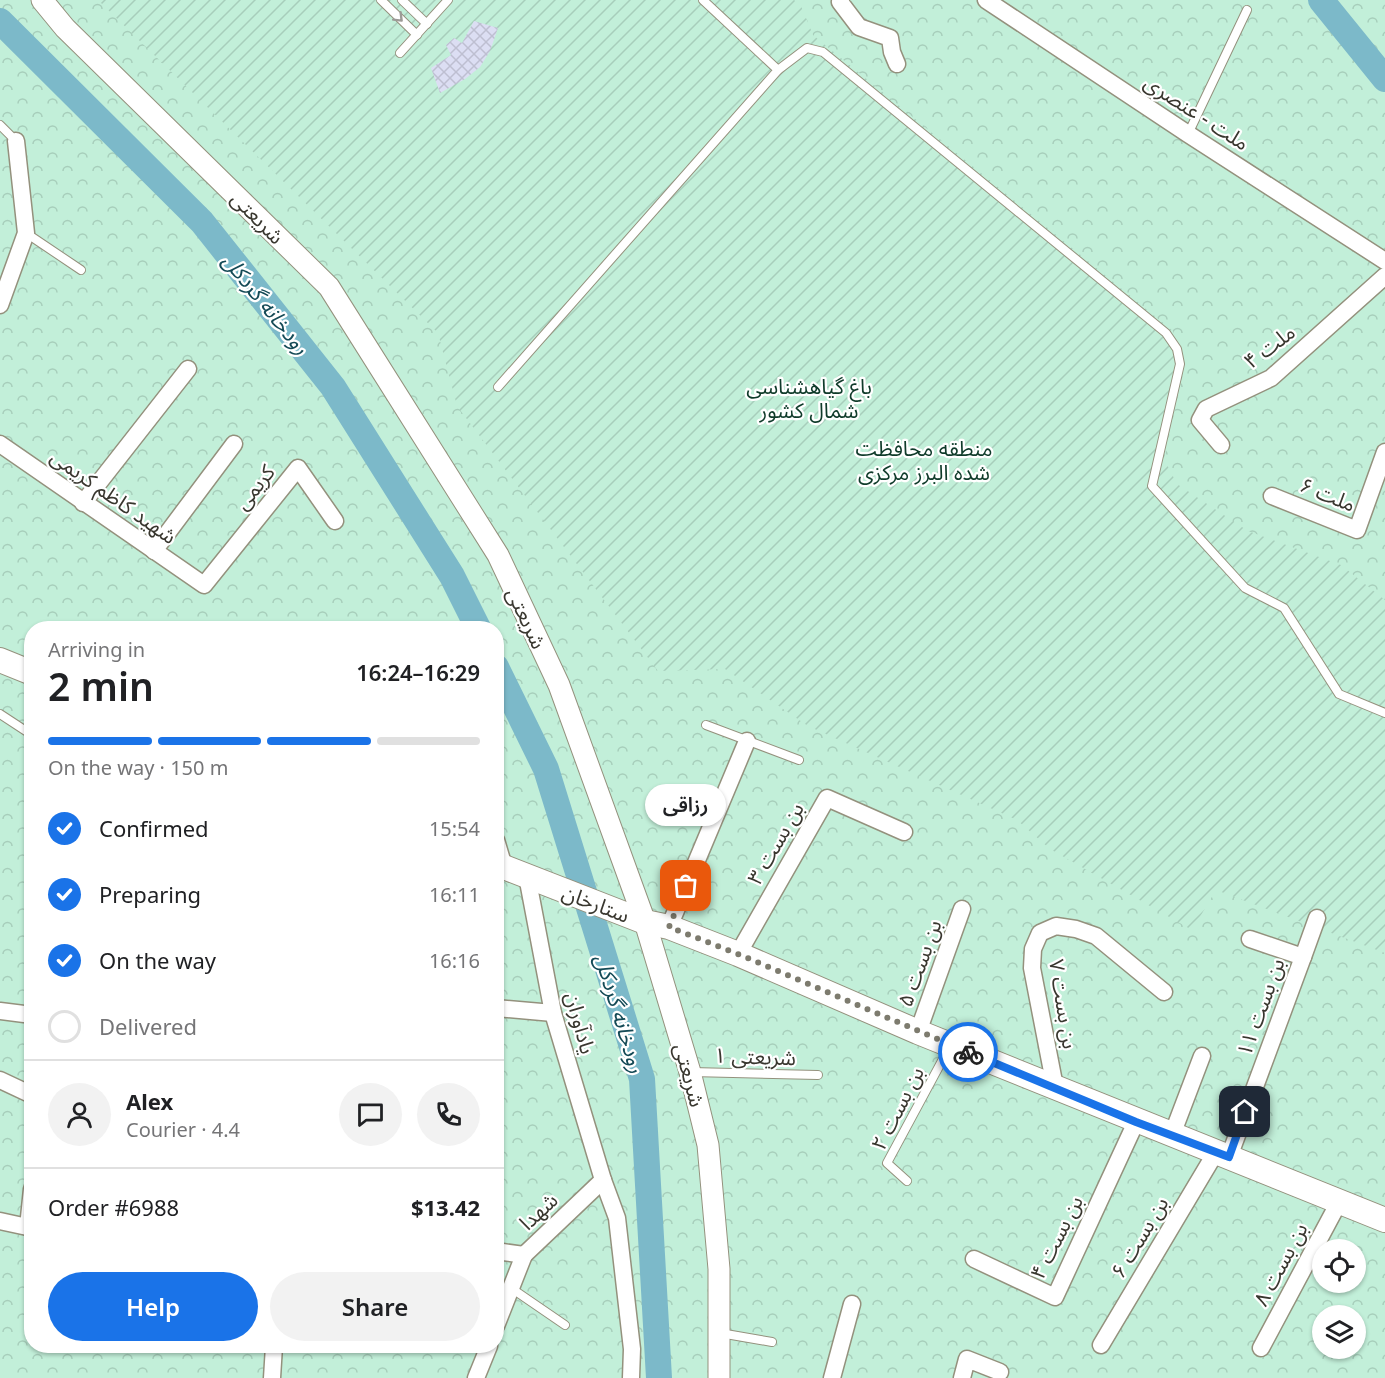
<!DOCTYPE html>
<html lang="en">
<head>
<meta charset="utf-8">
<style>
  :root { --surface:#fff; --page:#f2f2f2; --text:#202124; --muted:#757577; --line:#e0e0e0; --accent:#1a73e8 }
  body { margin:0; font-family:"Noto Sans","Noto Sans Arabic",sans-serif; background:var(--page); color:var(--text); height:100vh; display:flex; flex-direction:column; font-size:22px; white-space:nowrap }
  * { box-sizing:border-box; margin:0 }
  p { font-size:20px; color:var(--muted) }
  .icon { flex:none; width:33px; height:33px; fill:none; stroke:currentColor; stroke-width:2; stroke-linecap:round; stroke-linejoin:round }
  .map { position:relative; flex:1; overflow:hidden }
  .sheet { position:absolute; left:24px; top:621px; width:480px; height:732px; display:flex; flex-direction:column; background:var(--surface); border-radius:24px; box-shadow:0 2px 4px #0004 }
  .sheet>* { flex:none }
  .fabs { position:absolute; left:1312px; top:1239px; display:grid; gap:12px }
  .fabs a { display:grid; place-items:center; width:54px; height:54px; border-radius:50%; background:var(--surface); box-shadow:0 2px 4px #0004; font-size:30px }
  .pin { position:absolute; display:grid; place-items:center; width:51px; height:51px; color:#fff; margin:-26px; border-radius:12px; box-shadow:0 3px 9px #0006 }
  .courier { position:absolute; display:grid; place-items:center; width:60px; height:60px; margin:-30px; border:4px solid #1a73e8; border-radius:50%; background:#fff; color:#222; box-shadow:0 2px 8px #0007 }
  .bubble { position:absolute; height:42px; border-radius:21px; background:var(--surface); box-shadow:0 2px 4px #0004; font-size:20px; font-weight:600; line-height:42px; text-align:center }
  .headline em { font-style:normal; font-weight:600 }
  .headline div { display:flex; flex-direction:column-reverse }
  .headline { display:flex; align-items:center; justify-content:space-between; height:102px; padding:0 24px }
  h1 { font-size:39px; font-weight:600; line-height:45px }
  .bar { display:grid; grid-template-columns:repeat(4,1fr); gap:9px 6px; align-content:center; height:72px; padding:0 24px }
  .bar i { height:8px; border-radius:4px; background:var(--line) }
  .bar .active { background:var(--accent) }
  .bar p { grid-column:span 4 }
  .line { display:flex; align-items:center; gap:15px; padding:0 24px; border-top:2px solid var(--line) }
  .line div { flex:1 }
  .round { display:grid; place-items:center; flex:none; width:63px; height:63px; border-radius:32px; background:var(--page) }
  ol { padding:0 24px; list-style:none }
  li { display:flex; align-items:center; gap:18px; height:66px }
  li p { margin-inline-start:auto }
  li .icon { padding:6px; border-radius:50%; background:var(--accent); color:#fff; stroke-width:4 }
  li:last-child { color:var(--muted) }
  li i { width:33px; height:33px; border:3px solid var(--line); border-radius:50% }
  .action { display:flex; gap:12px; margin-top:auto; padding:12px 24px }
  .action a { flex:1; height:69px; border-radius:36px; background:var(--accent); color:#fff; font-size:24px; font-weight:600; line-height:69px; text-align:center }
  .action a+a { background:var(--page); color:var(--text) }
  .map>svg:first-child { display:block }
  .park { fill:url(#park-crowns); fill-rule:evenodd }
  .garden { fill:url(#garden-furrows) }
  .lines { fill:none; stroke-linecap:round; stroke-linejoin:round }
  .river { stroke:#7cb9c9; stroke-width:26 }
  .building { fill:url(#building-cross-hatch) }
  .service-casing { stroke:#94917d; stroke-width:10 }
  .minor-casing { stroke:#94917d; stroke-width:19 }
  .tertiary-casing { stroke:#94917d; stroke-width:23 }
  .secondary-casing { stroke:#94917d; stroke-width:26 }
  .service { stroke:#fff; stroke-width:8 }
  .minor { stroke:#fff; stroke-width:16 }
  .tertiary { stroke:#fff; stroke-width:21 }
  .secondary { stroke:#fff; stroke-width:24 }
  .oneway { stroke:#9c9b97 }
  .done { stroke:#7d7b6e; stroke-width:6; stroke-dasharray:0 10.8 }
  .route { stroke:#1a73e8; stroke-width:8 }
  .labels { text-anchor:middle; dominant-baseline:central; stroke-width:4.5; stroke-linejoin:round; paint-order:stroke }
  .street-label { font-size:21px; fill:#39372f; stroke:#fff }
  .park-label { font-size:21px; fill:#0f3b2a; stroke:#fff }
  .water-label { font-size:22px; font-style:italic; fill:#144a56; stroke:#fff }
</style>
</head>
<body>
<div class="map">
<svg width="1385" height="1378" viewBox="0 0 1385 1378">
  <defs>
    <pattern id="park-crowns" width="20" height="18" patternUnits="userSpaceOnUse" patternTransform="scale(1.5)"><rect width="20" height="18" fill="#c2efd9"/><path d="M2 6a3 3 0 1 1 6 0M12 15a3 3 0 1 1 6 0" fill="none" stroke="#a7cebb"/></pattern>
    <pattern id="garden-furrows" width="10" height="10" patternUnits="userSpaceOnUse" patternTransform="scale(1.5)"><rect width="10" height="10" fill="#c2efd9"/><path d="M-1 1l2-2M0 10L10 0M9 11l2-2" fill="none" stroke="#a7cebb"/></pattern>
    <pattern id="building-cross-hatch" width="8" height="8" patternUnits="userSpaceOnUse" patternTransform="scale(1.5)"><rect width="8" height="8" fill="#dcdef3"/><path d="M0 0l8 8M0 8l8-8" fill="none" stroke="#bebfd1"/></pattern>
  </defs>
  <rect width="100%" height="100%" fill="#fcf9e3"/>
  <path class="park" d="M0 0H1385V1378H0ZM32 628H496V1346H32ZM1323 1250H1356V1282H1323ZM1323 1316H1356V1348H1323Z"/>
  <path class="garden" d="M98 0H794L801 6 813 35 1173 331 1185 365 1164 459 1177 484 1248 531 1341 565 1385 600V953L1216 890 1192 930 1050 849 1017 820 808 726 725 669 658 671 457 406 438 333Z"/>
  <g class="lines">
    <g class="river">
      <path d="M1321 0 1385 79"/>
      <path d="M0 21 202 222 333 387 452 576 478 628"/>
      <path d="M496 667 546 769 642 1079 659 1378"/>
    </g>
  </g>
  <path class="building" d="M474 21 498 28 490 51 480 67 465 79 440 93 431 68 451 55 446 45 454 38 462 43Z"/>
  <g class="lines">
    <defs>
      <g id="service">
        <path d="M381 0 417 35"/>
        <path d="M402 0 427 24"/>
        <path d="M400 53 448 0"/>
        <path d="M778 70 807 48 823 52 1166 333 1177 349 1180 364 1152 486 1245 588 1284 608 1339 694 1385 713"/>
        <path d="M0 125 16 141"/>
        <path d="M1188 134 1247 10"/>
        <path d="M26 233 81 270"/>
        <path d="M498 387 778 70 703 0"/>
        <path d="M0 714 32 735"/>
        <path d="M706 725 799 760"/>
        <path d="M691 1072 818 1075"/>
        <path d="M907 1181 887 1163 950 1046"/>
        <path d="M511 1288 565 1325"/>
        <path d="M720 1333 772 1342"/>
      </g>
      <g id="minor">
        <path d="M841 0 840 2 859 27 890 38 892 52 897 64"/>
        <path d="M986 0 1188 134 1385 261"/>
        <path d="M0 305 26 233 16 141"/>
        <path d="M0 444 204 585 298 468 335 521"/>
        <path d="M1221 445 1200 420 1206 409 1271 378 1385 276"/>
        <path d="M1272 496 1357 530 1385 452"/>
        <path d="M83 503 188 369"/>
        <path d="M154 551 234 444"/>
        <path d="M496 840 504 867"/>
        <path d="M527 876 553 1013 603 1180 617 1218 632 1349 631 1378"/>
        <path d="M669 927 747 741"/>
        <path d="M738 954 827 798 904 832"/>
        <path d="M1303 957 1317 918"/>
        <path d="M496 1008 553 1013"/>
        <path d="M0 1011 32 1015"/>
        <path d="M918 1032 962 909"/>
        <path d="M0 1080 32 1095"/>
        <path d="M1055 1087 1032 968 1033 949 1040 933 1056 926 1076 929 1096 936 1164 992"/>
        <path d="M1172 1135 1202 1056"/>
        <path d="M1229 1157 1303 957 1250 939"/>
        <path d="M0 1221 32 1228"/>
        <path d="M28 1227 32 1189"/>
        <path d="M496 1251 524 1255 603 1180"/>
        <path d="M974 1259 1055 1297 1136 1122"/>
        <path d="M496 1326 524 1255"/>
        <path d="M1101 1345 1216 1152"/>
        <path d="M1261 1348 1339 1202"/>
        <path d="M272 1378 274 1346"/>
        <path d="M476 1378 489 1346"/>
        <path d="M832 1378 852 1304"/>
        <path d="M962 1378 967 1359 1000 1372"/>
      </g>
      <path id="tertiary" d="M42 0 65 28 329 287 498 555 559 685 645 922 690 1072 708 1145 719 1269V1378"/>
      <g id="secondary">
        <path d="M0 660 32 673"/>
        <path d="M496 864 645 922 669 927 738 954 918 1032 1385 1220"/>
      </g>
    </defs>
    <use href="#service" class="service-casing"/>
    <use href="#minor" class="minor-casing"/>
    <use href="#tertiary" class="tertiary-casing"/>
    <use href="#secondary" class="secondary-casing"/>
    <use href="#service" class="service"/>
    <use href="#minor" class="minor"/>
    <use href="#tertiary" class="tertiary"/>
    <use href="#secondary" class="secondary"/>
  </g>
  <defs><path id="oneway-chevron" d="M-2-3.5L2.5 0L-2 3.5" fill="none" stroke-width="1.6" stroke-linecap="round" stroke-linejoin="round" transform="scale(1.5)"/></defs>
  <use class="oneway" href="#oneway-chevron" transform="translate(399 18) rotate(45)"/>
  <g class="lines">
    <path class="done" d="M686 886 669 927 738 954 968 1052"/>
    <path class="route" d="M968 1052 1136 1122 1229 1157 1245 1112"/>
  </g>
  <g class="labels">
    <g class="street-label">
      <text transform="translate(1197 112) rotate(33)">ملت - عنصری</text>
      <text transform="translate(258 217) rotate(45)">شریعتی</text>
      <text transform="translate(1269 346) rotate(-37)">ملت ۴</text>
      <text transform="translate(254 487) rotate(-51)">کریمی</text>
      <text transform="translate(1328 494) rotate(22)">ملت ۶</text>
      <text transform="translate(114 496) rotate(35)">شهید کاظم کریمی</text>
      <text transform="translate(527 618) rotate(65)">شریعتی</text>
      <text transform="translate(775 843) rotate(-60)">بن بست ۳</text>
      <text transform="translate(596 903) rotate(21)">ستارخان</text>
      <text transform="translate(919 963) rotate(-70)">بن بست ۵</text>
      <text transform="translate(1064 1004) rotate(81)">بن بست ۷</text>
      <text transform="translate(1260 1007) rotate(-70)">بن بست ۱۱</text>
      <text transform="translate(581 1023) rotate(75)">یادآوران</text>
      <text transform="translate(755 1056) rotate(2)">شریعتی ۱</text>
      <text transform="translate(690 1075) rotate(75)">شریعتی</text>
      <text transform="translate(897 1108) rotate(-63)">بن بست ۲</text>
      <text transform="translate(538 1211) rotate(-43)">شهدا</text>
      <text transform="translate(1056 1237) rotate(-63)">بن بست ۴</text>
      <text transform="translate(1139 1237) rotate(-59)">بن بست ۶</text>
      <text transform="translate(1280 1264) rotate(-62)">بن بست ۸</text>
    </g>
    <g class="park-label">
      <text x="809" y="386">باغ گیاهشناسی<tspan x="809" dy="24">شمال کشور</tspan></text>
      <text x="924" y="448">منطقه محافظت<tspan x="924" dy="24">شده البرز مرکزی</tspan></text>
    </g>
    <g class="water-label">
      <text transform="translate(267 303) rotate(51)">رودخانه گردکل</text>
      <text transform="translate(621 1013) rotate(73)">رودخانه گردکل</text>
    </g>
  </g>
</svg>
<div class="fabs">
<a><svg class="icon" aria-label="locate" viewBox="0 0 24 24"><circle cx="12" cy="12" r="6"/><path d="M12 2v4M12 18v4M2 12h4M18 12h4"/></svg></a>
<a><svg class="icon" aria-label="layers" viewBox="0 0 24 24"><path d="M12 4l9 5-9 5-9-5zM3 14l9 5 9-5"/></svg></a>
</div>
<div class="pin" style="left:686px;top:886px;background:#ea580c"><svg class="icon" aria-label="bag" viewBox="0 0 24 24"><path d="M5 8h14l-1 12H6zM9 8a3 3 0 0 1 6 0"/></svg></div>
<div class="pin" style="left:1245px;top:1112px;background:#1f2937"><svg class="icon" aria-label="home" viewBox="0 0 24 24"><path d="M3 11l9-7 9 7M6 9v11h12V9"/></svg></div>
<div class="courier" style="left:968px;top:1052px"><svg class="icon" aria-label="bike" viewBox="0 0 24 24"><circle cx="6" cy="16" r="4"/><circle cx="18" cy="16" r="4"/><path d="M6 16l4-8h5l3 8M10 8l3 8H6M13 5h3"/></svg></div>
<div class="bubble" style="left:645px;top:784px;width:81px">رزاقی</div>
<section class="sheet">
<div class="headline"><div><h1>2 min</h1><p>Arriving in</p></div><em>16:24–16:29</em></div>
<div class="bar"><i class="active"></i><i class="active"></i><i class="active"></i><i></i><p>On the way · 150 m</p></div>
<ol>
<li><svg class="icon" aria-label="check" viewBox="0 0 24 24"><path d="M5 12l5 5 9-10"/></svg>Confirmed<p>15:54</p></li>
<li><svg class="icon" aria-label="check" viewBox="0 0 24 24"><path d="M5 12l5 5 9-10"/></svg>Preparing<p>16:11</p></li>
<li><svg class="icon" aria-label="check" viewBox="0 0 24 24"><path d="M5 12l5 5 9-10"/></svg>On the way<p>16:16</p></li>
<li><i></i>Delivered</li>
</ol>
<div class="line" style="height:108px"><a class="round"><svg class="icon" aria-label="person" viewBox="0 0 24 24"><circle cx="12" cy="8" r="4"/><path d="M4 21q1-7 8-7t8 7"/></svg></a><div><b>Alex</b><p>Courier · 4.4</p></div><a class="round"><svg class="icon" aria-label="chat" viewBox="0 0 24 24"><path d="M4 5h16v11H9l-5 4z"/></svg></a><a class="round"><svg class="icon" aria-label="phone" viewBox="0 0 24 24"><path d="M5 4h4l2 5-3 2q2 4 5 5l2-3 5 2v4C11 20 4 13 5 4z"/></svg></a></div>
<div class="line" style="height:78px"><div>Order #6988</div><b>$13.42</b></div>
<div class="action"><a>Help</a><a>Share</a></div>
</section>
</div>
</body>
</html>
